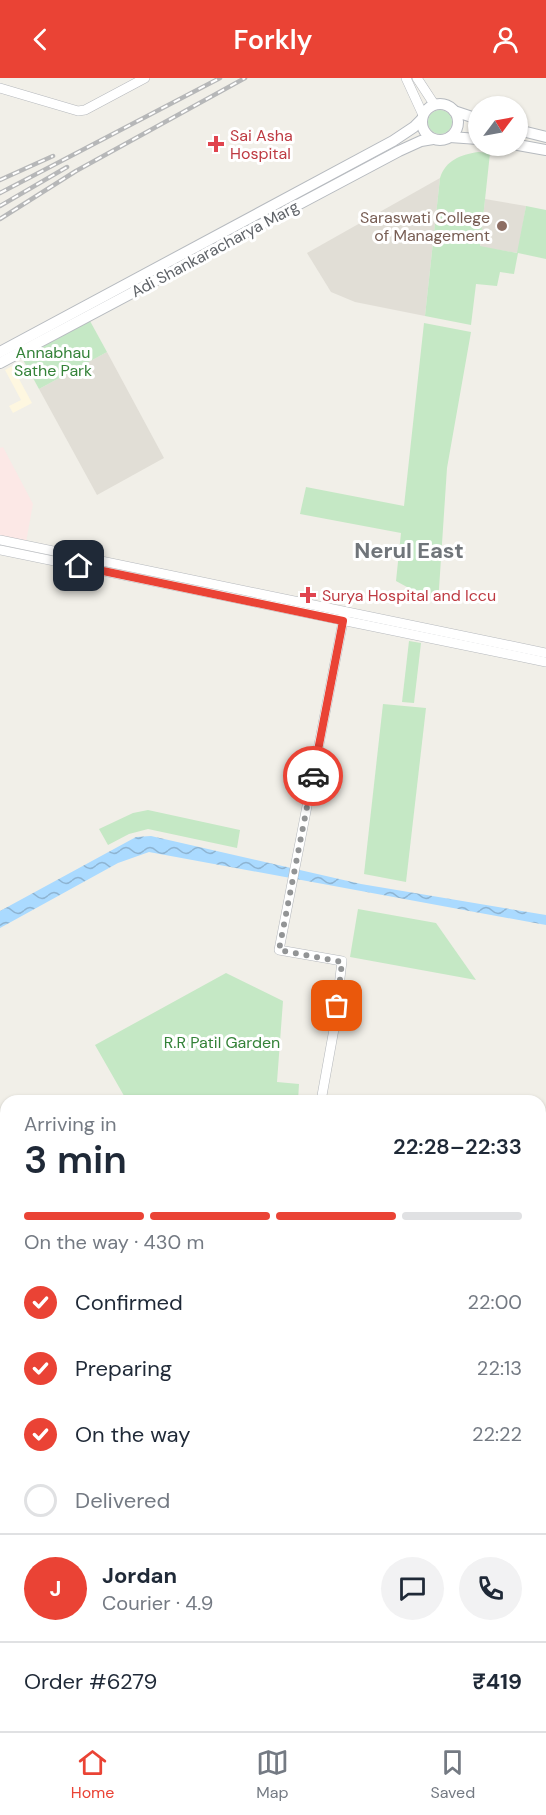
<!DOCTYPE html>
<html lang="en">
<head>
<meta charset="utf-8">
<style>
  :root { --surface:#fff; --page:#f2f2f3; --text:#1f2937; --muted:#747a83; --line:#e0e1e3; --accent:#ea4335 }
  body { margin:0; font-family:"DM Sans",sans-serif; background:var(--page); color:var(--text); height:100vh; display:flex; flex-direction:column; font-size:22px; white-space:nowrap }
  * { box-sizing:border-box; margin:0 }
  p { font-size:20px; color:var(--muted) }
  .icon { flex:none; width:33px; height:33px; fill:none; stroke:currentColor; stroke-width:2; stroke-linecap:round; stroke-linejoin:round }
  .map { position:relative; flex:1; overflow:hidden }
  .side { position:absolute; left:0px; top:1017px; width:546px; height:636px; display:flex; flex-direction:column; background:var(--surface); border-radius:18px 18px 0 0; box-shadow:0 2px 4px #0004 }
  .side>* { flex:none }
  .needle { width:39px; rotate:58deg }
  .fabs { position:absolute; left:468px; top:18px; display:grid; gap:12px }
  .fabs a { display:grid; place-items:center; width:60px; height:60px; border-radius:50%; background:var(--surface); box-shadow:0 2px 4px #0004; font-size:30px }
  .pin { position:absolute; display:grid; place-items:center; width:51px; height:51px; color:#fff; margin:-26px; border-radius:12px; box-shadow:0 3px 9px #0006 }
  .courier { position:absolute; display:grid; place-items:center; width:60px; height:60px; margin:-30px; border:4px solid #ea4335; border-radius:50%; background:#fff; color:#222; box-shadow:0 2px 8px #0007 }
  .head em { font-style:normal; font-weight:600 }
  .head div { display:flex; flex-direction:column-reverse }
  .head { display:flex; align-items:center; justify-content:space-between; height:102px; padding:0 24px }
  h1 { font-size:39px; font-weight:600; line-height:45px }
  .bar { display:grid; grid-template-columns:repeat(4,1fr); gap:9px 6px; align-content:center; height:72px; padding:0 24px }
  .bar i { height:8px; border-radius:4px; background:var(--line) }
  .bar .on { background:var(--accent) }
  .bar p { grid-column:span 4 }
  .line { display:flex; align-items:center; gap:15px; padding:0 24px; border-top:2px solid var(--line) }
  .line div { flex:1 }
  .round { display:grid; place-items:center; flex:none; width:63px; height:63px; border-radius:32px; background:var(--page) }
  ol { padding:0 24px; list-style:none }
  li { display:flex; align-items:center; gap:18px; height:66px }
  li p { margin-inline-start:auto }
  li .icon { padding:6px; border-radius:50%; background:var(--accent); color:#fff; stroke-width:4 }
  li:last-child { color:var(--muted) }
  li i { width:33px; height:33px; border:3px solid var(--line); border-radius:50% }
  header { display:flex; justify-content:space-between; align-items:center; height:78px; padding:0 24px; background:var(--accent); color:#fff; font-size:27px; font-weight:600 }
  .tab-bar { display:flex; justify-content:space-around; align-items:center; height:84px; border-top:2px solid var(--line); background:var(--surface); font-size:16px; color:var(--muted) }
  .tab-bar a { display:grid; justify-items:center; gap:3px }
  .tab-bar .on { color:var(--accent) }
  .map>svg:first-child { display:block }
  .commercial { fill:#fef7e0 }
  .education { fill:#e1ded6 }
  .medical { fill:#fce8e6 }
  .green { fill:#c5e8c5 }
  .forest { fill:url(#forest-firs) }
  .water { fill:url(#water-waves) }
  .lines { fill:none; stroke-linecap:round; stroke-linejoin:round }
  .tertiary-casing { stroke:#b5b8bc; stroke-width:10 }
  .secondary-casing { stroke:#b6babf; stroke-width:12 }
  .trunk-casing { stroke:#f9ab00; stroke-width:14 }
  .motorway-casing { stroke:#f9ab00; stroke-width:15 }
  .tertiary { stroke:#fff; stroke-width:9 }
  .secondary { stroke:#fff; stroke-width:10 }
  .trunk { stroke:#feeaa1; stroke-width:12 }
  .motorway { stroke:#fde293; stroke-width:14 }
  .rail-casing { stroke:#b6b7b8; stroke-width:4.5 }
  .rail { stroke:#fff; stroke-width:2; stroke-dasharray:7; stroke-linecap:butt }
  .done { stroke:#929495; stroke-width:6; stroke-dasharray:0 10.8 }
  .route { stroke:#ea4335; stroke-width:8 }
  .health-dot { fill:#e0444e; stroke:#fff; stroke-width:2 }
  .education-dot { fill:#8d6e63; stroke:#fff; stroke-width:2 }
  .labels { text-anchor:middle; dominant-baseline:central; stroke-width:6; stroke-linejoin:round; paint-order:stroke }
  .health-label { font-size:16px; fill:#be3a42; stroke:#fff; text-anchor:start }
  .education-label { font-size:16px; fill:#785e54; stroke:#fff; text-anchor:end }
  .street-label { font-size:16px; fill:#5f6368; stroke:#fff }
  .park-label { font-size:16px; fill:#348238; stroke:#fff }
  .district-label { font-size:22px; font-weight:bold; fill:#70757a; stroke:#fff }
</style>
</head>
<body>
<header><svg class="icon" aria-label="back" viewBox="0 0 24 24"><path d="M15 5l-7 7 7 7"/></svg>Forkly<svg class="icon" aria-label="person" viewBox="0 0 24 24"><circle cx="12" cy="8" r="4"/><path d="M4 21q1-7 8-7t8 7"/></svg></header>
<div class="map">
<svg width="546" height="1653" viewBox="0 0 546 1653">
  <defs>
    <pattern id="forest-firs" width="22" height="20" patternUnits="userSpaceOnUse" patternTransform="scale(1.5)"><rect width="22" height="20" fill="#c5e8c5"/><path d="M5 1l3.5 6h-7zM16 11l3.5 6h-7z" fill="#a3c0a4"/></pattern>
    <pattern id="water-waves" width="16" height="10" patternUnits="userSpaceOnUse" patternTransform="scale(1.5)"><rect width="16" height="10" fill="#aadaff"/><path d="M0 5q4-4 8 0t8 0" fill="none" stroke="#8eb4d2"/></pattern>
  </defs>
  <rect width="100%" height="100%" fill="#f1efe8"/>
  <path class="commercial" d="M12 288 32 325 13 335 9 328 21 322 5 292Z"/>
  <g class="education">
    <path d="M440 100 425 238 355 224 331 214 307 175Z"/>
    <path d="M485 121 526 128 518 175 480 169Z"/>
    <path d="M107 274 164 380 97 417 39 311Z"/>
    <path d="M0 1261H6V1322L0 1312Z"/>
  </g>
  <path class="medical" d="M3 369 33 426 26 464 0 458V370Z"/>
  <g class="green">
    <circle cx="440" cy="44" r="12"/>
    <path d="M478 74 490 75 480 168 517 175 526 128 546 132V181L518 175 514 196 500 194 497 208 476 206 471 247 425 238 440 100C446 82 460 77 478 74Z"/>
    <path d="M90 243 107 274 39 311 22 280Z"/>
    <path d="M424 245 471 254 447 390 438 526 396 503 401 455 300 436 306 409 404 428Z"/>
    <path d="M409 563 421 565 414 625 402 624Z"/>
    <path d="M383 626 426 630 406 804 364 796Z"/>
    <path d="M148 732 240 752 237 770 148 751 129 756 108 767 99 751 133 735Z"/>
    <path d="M358 831 436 845 476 902 350 879Z"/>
    <path d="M226 895 283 923 277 1004 299 1006 298 1023H127L95 967Z"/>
  </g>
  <path class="forest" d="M546 1294V1653H241L235 1647H540V1297Z"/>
  <path class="water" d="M151 758 361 806 546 837V847L149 774 118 785 0 850V833L136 759Z"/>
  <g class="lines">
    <defs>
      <g id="tertiary">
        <path d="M406 0 423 37"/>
        <path d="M417 0 434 26"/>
        <path d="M0 10 78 33 85 32 145 0"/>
        <path d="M0 462 546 575"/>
        <path d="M0 472 546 584"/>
        <path d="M321 1023 334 951 342 883 279 872 344 538"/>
        <path d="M540 1089 546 1084"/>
        <path d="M540 1204 546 1199"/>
      </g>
      <g id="secondary">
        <circle cx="440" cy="44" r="18"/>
        <path d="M454 33 478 41"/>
        <path d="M518 52 546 59"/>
        <path d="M450 59 478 61"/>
        <path d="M518 67 546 72"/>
        <path d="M0 274 393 63 414 49 421 42"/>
        <path d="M0 285 399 73 421 63 433 61"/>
      </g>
      <g id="trunk">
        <path d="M0 1407 6 1405"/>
        <path d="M0 1420 6 1418"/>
      </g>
      <g id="motorway">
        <path d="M540 1124 546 1119"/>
        <path d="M540 1139 546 1134"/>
        <path d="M540 1153 546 1148"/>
        <path d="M540 1169 546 1164"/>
        <path d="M189 1647 195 1653"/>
        <path d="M218 1647 224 1653"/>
      </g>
    </defs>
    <use href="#tertiary" class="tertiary-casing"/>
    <use href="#secondary" class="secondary-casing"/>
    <use href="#trunk" class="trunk-casing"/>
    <use href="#motorway" class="motorway-casing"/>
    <use href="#tertiary" class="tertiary"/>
    <use href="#secondary" class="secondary"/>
    <use href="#trunk" class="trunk"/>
    <use href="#motorway" class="motorway"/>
    <defs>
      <g id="rail">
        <path d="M0 102 53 78"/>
        <path d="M0 115 220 0"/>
        <path d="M0 128 67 89"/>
        <path d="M0 141 76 93 245 0"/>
      </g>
    </defs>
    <use href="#rail" class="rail-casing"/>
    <use href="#rail" class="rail"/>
  </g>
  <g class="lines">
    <path class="done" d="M313 698 279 872 342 884 337 928"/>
    <path class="route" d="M79 488 343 543 313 698"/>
  </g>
  <g class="health-dot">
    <path d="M213 57h6v6h6v6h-6v6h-6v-6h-6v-6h6z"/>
    <path d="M305 508h6v6h6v6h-6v6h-6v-6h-6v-6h6z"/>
  </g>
  <circle class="education-dot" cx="502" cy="148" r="6"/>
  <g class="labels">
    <g class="health-label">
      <text x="230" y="57">Sai Asha<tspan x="230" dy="18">Hospital</tspan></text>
      <text x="322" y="517">Surya Hospital and Iccu</text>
    </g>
    <g class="education-label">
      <text x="490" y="139">Saraswati College<tspan x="490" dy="18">of Management</tspan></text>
    </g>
    <g class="street-label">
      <text transform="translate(215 171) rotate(-28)">Adi Shankaracharya Marg</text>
    </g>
    <g class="park-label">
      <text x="53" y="274">Annabhau<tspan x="53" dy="18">Sathe Park</tspan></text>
      <text x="222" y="964">R.R Patil Garden</text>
    </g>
    <g class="district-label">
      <text x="409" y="472">Nerul East</text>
    </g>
  </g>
</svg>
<div class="fabs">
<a><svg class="needle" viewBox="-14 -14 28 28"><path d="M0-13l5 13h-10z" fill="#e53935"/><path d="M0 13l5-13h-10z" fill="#747a83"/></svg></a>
</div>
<div class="pin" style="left:337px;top:928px;background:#ea580c"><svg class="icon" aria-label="bag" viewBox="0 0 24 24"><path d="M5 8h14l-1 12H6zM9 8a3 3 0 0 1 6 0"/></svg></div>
<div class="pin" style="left:79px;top:488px;background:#1f2937"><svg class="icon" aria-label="home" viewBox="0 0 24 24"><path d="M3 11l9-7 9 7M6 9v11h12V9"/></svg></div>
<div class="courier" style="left:313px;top:698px"><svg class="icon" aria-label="car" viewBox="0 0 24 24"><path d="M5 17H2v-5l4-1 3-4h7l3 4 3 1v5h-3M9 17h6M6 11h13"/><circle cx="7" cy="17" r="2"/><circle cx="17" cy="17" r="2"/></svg></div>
<section class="side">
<div class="head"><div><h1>3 min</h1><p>Arriving in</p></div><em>22:28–22:33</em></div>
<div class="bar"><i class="on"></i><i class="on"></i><i class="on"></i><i></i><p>On the way · 430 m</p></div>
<ol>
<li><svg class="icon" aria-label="check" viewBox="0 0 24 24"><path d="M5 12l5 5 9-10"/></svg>Confirmed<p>22:00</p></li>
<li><svg class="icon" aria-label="check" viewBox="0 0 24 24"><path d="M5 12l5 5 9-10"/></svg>Preparing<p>22:13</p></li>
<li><svg class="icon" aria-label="check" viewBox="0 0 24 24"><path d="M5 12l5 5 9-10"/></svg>On the way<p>22:22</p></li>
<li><i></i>Delivered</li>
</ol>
<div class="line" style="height:108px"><b class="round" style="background:var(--accent);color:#fff">J</b><div><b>Jordan</b><p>Courier · 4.9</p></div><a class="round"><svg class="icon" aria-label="chat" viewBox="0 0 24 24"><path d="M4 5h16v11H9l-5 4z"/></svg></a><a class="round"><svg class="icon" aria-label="phone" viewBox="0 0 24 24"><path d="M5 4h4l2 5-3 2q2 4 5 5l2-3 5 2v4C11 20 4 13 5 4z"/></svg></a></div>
<div class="line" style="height:78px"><div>Order #6279</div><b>₹419</b></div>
</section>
</div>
<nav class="tab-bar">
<a class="on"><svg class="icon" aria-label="home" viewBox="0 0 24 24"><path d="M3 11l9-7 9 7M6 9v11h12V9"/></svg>Home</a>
<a><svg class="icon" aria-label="map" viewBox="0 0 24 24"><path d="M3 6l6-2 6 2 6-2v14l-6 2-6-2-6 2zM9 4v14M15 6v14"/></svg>Map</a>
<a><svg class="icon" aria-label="saved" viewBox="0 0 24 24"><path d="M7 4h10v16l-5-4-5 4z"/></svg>Saved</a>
</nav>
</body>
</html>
